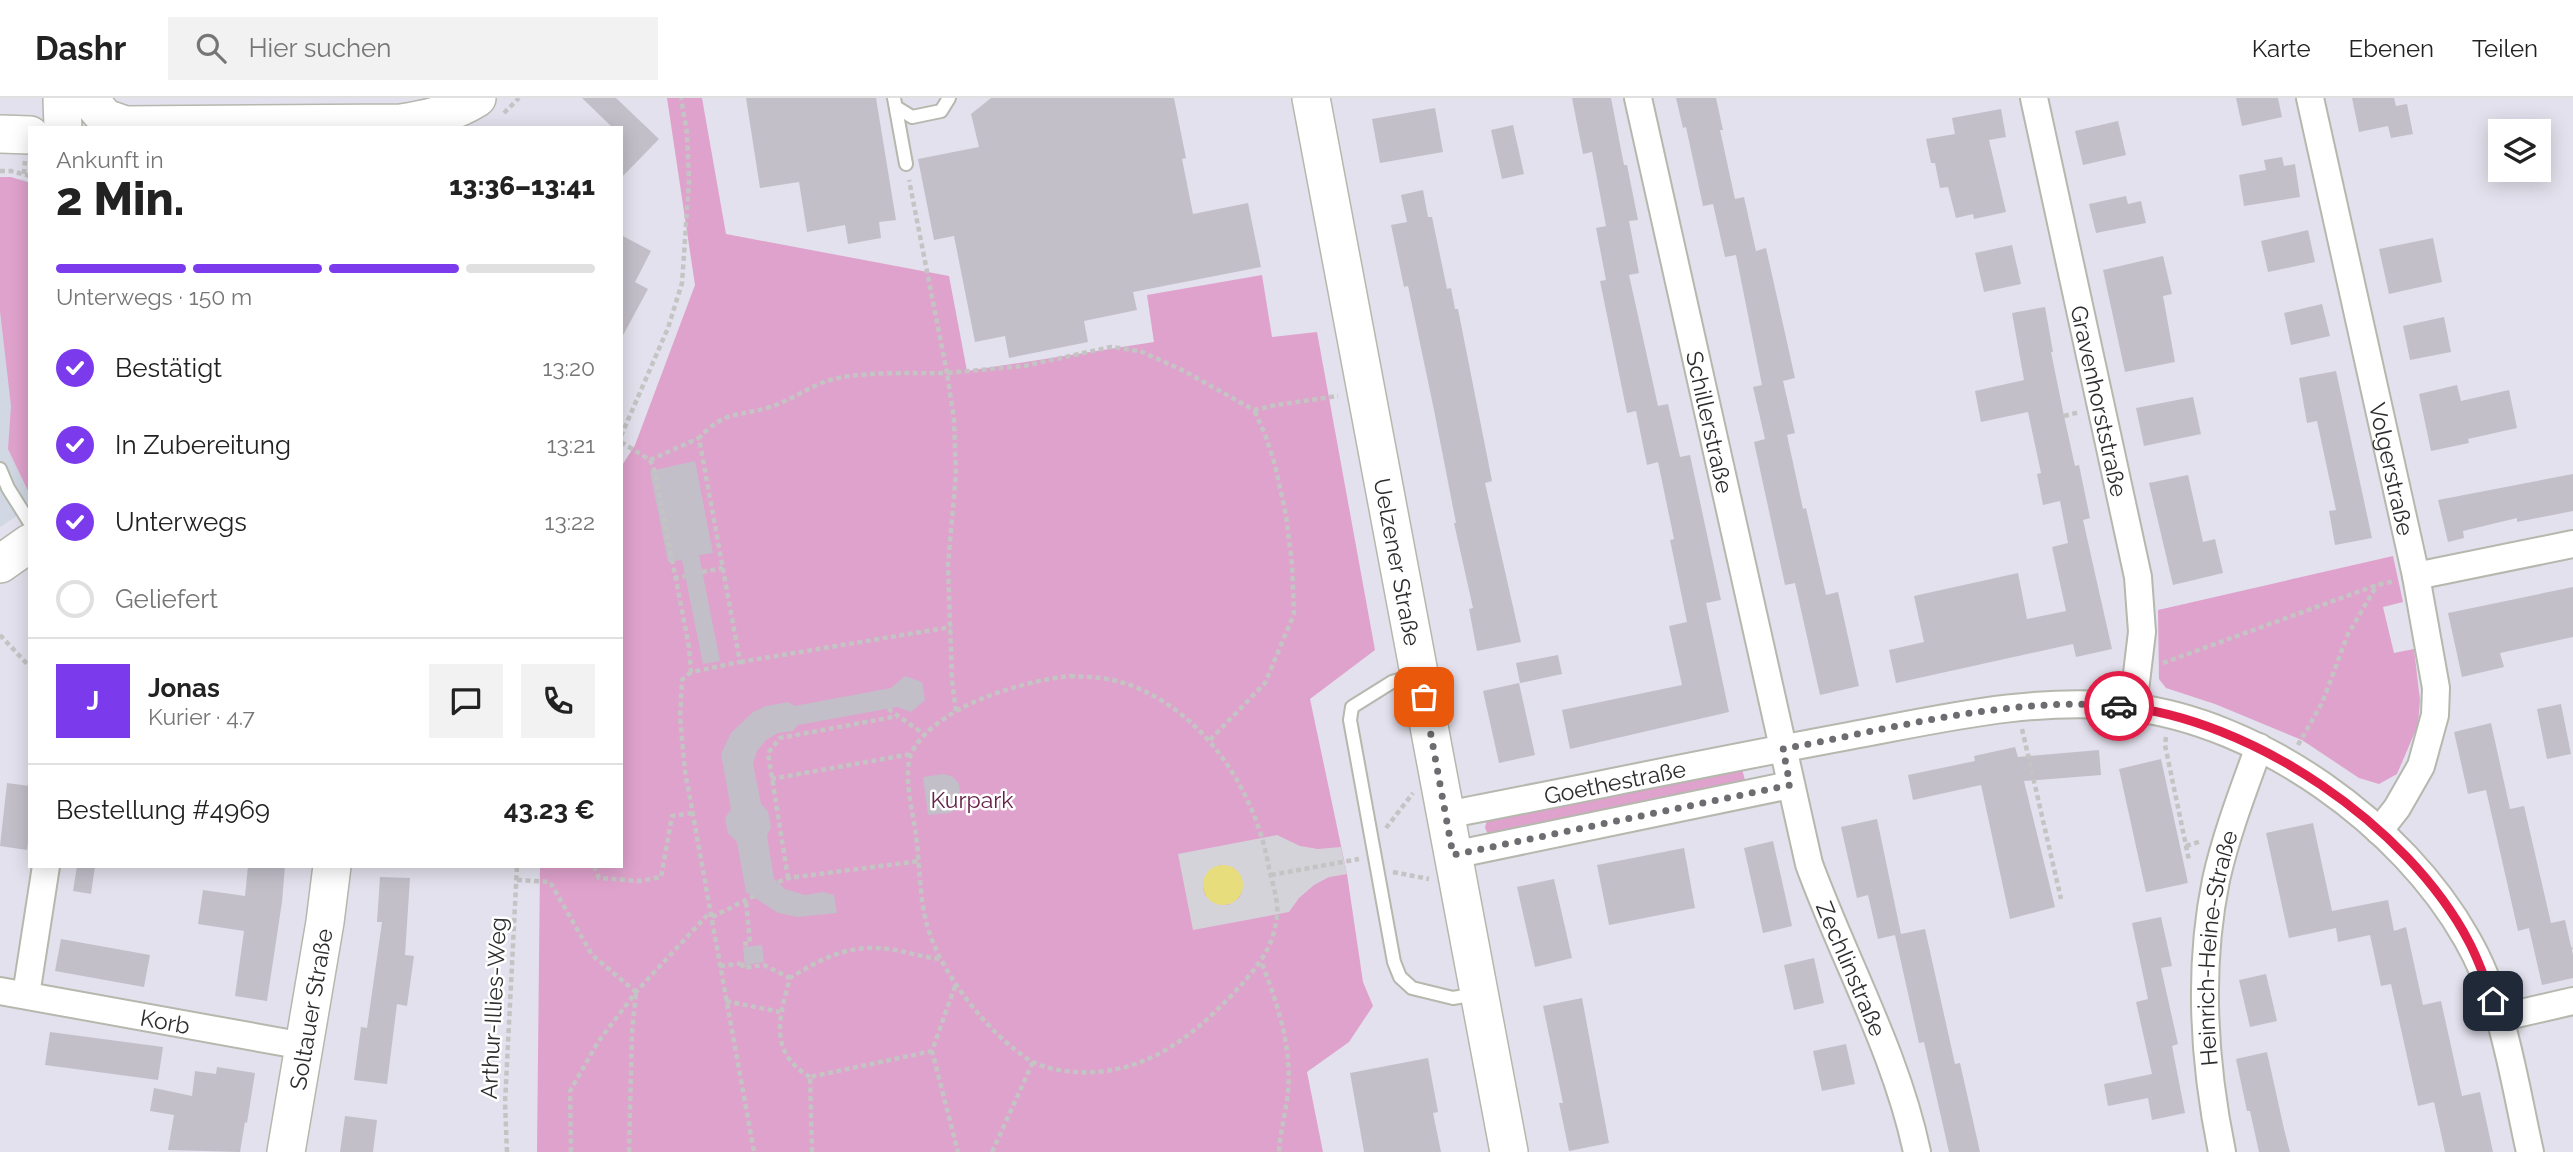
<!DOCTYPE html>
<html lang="de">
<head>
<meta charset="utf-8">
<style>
  :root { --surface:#fff; --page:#f2f2f2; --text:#222; --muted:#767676; --line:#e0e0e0; --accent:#7c3aed }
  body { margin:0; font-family:Raleway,sans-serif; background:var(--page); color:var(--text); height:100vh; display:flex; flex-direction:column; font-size:26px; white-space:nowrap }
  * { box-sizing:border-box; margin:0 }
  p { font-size:23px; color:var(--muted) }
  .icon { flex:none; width:38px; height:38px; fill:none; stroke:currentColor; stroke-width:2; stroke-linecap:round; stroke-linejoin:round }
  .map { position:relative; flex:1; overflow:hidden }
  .panel { position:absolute; left:28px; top:28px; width:595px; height:742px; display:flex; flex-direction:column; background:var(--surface); border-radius:0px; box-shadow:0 4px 18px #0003 }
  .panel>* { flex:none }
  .buttons { position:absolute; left:2488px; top:21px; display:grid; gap:14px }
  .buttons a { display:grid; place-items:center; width:63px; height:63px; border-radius:0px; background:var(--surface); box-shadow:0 4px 18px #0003; font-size:35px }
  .pin { position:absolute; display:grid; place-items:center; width:60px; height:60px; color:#fff; margin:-30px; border-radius:14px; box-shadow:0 4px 10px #0006 }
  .courier { position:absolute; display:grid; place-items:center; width:70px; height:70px; margin:-35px; border:5px solid #e11d48; border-radius:50%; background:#fff; color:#222; box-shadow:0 2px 9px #0007 }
  .summary em { font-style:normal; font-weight:800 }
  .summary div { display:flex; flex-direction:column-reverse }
  .summary { display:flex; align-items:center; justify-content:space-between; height:119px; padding:0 28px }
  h1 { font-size:46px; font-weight:800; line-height:52px }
  .bar { display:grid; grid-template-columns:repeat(4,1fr); gap:10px 7px; align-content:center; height:84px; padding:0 28px }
  .bar i { height:9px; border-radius:5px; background:var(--line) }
  .bar .on { background:var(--accent) }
  .bar p { grid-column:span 4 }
  .line { display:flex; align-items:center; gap:18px; padding:0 28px; border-top:2px solid var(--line) }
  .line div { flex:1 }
  .round { display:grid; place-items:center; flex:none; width:74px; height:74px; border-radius:0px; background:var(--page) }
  ol { padding:0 28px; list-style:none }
  li { display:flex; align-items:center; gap:21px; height:77px }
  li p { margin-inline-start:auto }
  li .icon { padding:7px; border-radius:50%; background:var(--accent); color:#fff; stroke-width:4 }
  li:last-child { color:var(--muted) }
  li i { width:38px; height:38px; border:4px solid var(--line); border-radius:50% }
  header { display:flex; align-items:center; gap:42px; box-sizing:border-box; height:98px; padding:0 35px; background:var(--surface); border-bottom:2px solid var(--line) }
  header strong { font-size:33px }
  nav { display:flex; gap:38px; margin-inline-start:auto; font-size:24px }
  .search { width:490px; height:63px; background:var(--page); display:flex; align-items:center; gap:18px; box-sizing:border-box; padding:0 24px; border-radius:0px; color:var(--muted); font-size:26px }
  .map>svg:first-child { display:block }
  .medical { fill:#d1d8e3 }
  .green { fill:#dfa2cc }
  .plaza { fill:#d5d3da; fill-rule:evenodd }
  .water { fill:#e7dd7c }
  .building { fill:#c2bfc9 }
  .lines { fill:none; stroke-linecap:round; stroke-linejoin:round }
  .lane-casing { stroke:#b4b8ad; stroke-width:16 }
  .street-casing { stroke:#b4b8ad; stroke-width:30 }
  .secondary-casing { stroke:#b4b8ad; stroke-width:40 }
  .path { stroke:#c4c4c4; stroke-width:4.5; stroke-dasharray:5 3.5; stroke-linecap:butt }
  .lane { stroke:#fff; stroke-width:12 }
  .street { stroke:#fff; stroke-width:26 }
  .secondary { stroke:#fff; stroke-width:37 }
  .done { stroke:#6d6c70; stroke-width:7; stroke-dasharray:0 12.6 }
  .route { stroke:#e11d48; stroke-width:9 }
  .labels { text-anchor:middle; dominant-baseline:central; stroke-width:5; stroke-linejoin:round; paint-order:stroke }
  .street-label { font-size:23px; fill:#2d2d2d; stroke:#fff }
  .park-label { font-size:23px; fill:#662148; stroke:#fff }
</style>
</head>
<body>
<header>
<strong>Dashr</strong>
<div class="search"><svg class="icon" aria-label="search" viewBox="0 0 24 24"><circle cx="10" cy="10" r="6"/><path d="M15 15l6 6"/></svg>Hier suchen</div>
<nav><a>Karte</a><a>Ebenen</a><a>Teilen</a></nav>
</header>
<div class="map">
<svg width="2573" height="1054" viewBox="0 0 2573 1054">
  <rect width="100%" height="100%" fill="#e3e1ed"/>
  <path class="medical" d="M0 81H22L30 84V409L0 429Z"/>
  <g class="green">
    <path d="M667 0H702L726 136 949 178 967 273 1154 244 1147 197 1262 177 1272 239 1317 234 1375 552 1310 601 1347 776 1363 884 1373 908 1349 944 1307 974 1323 1054H537L540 768H621V369L635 347 695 187Z"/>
    <path d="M0 79H11L30 85V397L8 351 11 308 0 213Z"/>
    <path d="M2393 458 2403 504 2383 509 2394 555 2414 551 2420 602 2418 627 2397 676 2379 686 2359 680 2302 642 2215 606 2166 590 2159 581 2158 512Z"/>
    <path d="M1742 671 1746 686 1489 738 1485 730 1487 722Z"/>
  </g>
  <path class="plaza" d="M1277 737 1300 748 1318 751 1341 749 1347 776 1329 779 1314 787 1299 800 1289 814 1193 832 1178 756ZM1221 767 1234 770 1242 781V794L1239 800 1228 807H1221L1205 797 1203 791V784L1215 769Z"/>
  <circle class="water" cx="1223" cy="787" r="20"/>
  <g class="building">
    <path d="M582 0H616L659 41 621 80V30H613Z"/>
    <path d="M746 0H876L896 122 879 124 881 140 848 146 845 127 807 134 799 84 760 90Z"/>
    <path d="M991 0H1174L1186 60 1182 61 1193 116 1248 105 1261 169 1133 194 1137 212 1084 223 1088 244 1009 260 1005 238 975 244 954 138 934 142 918 61 979 49 971 16Z"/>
    <path d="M1572 0H1611L1624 67H1627L1638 122 1629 123 1639 175 1629 177 1658 308 1668 306 1680 359 1690 357 1721 502 1706 505 1729 614 1570 651 1562 612 1682 587 1669 528 1687 524 1670 442 1674 441 1658 364 1647 367 1636 313 1627 315 1600 183 1606 182 1596 130 1606 128 1592 54 1583 56Z"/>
    <path d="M1676 0H1716L1723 32H1720L1735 101 1744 99 1756 153 1766 150 1795 280 1783 283 1795 335 1787 337 1803 411 1806 410 1826 497 1838 494 1859 588 1820 597 1795 485 1785 487 1754 344 1765 341 1753 289 1762 287 1736 157 1725 159 1713 106 1703 108 1686 29 1683 30Z"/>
    <path d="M2236 0H2278L2282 19 2242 28Z"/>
    <path d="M2352 0H2394L2396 8 2407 6 2413 36 2391 40 2388 28 2359 34Z"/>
    <path d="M1435 10 1443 54 1380 65 1372 21Z"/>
    <path d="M2001 11 2006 39 1989 42 2006 114 1974 121 1973 116 1956 120 1948 89 1940 90 1935 65H1931L1926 41 1955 36 1952 20Z"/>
    <path d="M2118 23 2126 57 2083 67 2075 33Z"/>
    <path d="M1513 27 1524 76 1502 81 1491 32Z"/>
    <path d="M2282 59 2284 68 2295 66 2300 99 2244 108 2239 77 2266 72 2264 62Z"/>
    <path d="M1423 92 1428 119H1432L1447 191 1451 190 1455 211H1458L1492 383 1485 385 1521 544 1477 553 1469 511 1473 510 1454 425H1456L1434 312 1408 188 1404 189 1391 127 1407 124 1401 97Z"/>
    <path d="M2126 98 2128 106 2141 103 2146 125 2096 135 2089 106Z"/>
    <path d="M2308 132 2315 164 2268 174 2261 143Z"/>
    <path d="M621 137 651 153 635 184 648 191 621 241Z"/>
    <path d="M2433 140 2442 184 2389 196 2379 151Z"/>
    <path d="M2012 147 2021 186 1984 194 1975 155Z"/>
    <path d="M2163 158 2172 196 2163 198 2175 264 2125 274 2103 172Z"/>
    <path d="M2322 206 2330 238 2291 247 2284 215Z"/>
    <path d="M2045 209 2053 254H2051L2064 318 2075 368 2079 367 2090 420 2083 422 2112 551 2076 559 2073 546 1896 585 1889 552 1924 544 1914 498 2018 475 2027 521 2066 513 2052 449 2068 445 2060 403 2043 407 2037 376 2041 375 2028 314 1981 324 1975 293 2024 282 2012 215Z"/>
    <path d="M2444 219 2451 254 2410 262 2403 228Z"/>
    <path d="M2336 273 2372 440 2335 447 2329 413 2336 412 2317 323 2307 325 2299 280Z"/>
    <path d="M2457 287 2461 303 2509 292 2517 330 2468 341 2469 345 2431 353 2419 296Z"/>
    <path d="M2193 299 2201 336 2144 348 2136 310Z"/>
    <path d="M695 363 713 455 699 457 720 563 703 566 682 462 668 464 650 373Z"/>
    <path d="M2573 376V413L2517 424V420L2463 433 2464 440 2448 444 2438 402Z"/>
    <path d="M2188 377 2203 444 2215 441 2223 475 2173 487 2149 385Z"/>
    <path d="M2573 489V539L2500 555 2504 569 2462 579 2448 515Z"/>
    <path d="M1558 557 1562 576 1520 585 1516 565Z"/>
    <path d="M905 578 922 584 925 602 911 614 897 609 798 627 793 633 778 635 766 642 757 653 753 665 761 706 768 713 771 729 767 738 774 781 785 791 805 797 823 794 834 797 837 815 798 819 778 815 746 794 737 744 728 735 725 720 731 711 721 656 731 635 753 614 766 608 789 604 794 608 891 590Z"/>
    <path d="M1519 585 1535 657 1499 665 1483 593Z"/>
    <path d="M2561 606 2571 656 2547 661 2537 611Z"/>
    <path d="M2491 625 2510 711 2524 708 2551 825 2565 822 2573 857V880L2542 887 2529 830 2518 833 2486 692 2468 696 2454 634Z"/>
    <path d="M2015 649 2018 659 2099 652 2101 677 2024 683 2055 809 2010 821 1981 687 1913 702 1908 677 1975 663 1974 658Z"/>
    <path d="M2161 661 2188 785 2146 794 2119 671Z"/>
    <path d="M944 676 953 679 959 686 961 704 958 711 949 715 928 717 923 679Z"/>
    <path d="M7 685 30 688V731L27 752 0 748Z"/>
    <path d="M1877 721 1901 836 1925 831 1955 966 1960 965 1980 1054H1949L1924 944 1919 945 1895 837 1878 841 1868 797 1857 800 1841 729Z"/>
    <path d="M2313 725 2332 813 2388 802 2394 833 2406 829 2423 907 2441 903 2462 998 2480 994 2493 1054H2445L2434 1004 2418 1008 2391 886 2381 888 2370 837 2338 844 2336 830 2289 840 2266 735Z"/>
    <path d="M1773 743 1792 828 1763 835 1744 750Z"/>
    <path d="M1684 750 1695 810 1609 827 1597 767Z"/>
    <path d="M77 768H95L91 796 73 793Z"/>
    <path d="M248 768H285L282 804 267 903 235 898 244 833 198 826 203 792 245 798Z"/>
    <path d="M380 779 410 780 405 857 414 858 407 908 397 906 387 986 354 982 361 929 367 930 382 824H377Z"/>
    <path d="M1554 781 1572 860 1535 869 1517 789Z"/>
    <path d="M2161 819 2172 868 2161 870 2178 946 2172 948 2185 1015 2152 1022 2148 1000 2108 1008 2104 986 2152 976 2136 904 2148 901 2132 825Z"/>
    <path d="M61 841 150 857 144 889 55 873Z"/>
    <path d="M762 847 764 864 745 867 743 849Z"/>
    <path d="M1814 860 1824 905 1794 912 1784 867Z"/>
    <path d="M2266 876 2277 923 2250 929 2239 882Z"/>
    <path d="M1582 900 1609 1045 1569 1053 1559 1005H1563L1543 908Z"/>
    <path d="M50 934 163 949 158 982 45 967Z"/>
    <path d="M1846 946 1855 986 1822 993 1813 953Z"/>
    <path d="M2267 954 2284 1031 2290 1054H2259L2250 1013H2247L2236 961Z"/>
    <path d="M1428 960 1438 1014 1433 1015 1441 1054H1364L1350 975Z"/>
    <path d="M217 969 255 975 247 1025 245 1024 240 1054 168 1052 174 1017 150 1013 154 990 192 998 195 973 216 976Z"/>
    <path d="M345 1018 377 1022 373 1054H340Z"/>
  </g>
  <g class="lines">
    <defs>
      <g id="lane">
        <path d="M894 0 906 66"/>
        <path d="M896 9 912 19 941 13 949 0"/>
        <path d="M0 371 8 390 30 425"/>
        <path d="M1416 577 1392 584 1352 609 1350 622 1394 864 1400 879 1412 890 1453 900 1476 896"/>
      </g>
      <g id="street">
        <path id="s1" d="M1638 0 1809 766C1844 862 1896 954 1917 1054"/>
        <path id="s2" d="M2034 0 2138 479 2142 534 2133 609"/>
        <path id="s3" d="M2310 0 2416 478 2436 590 2435 617 2421 668 2397 710 2379 733"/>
        <path d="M2416 478 2573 446"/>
        <path id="s4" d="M1446 717C1580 691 1714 663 1849 638 1941 621 2035 598 2129 609 2260 624 2403 727 2467 841 2504 905 2514 983 2530 1054"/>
        <path d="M1453 757 1790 687"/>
        <path id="s5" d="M0 893 304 948"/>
        <path d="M26 897 46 768"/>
        <path d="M2499 920 2573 903"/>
        <path id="s6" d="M2222 1054C2204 966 2198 870 2216 782 2226 737 2243 693 2259 649"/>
      </g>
      <g id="secondary">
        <path d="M62 0 63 30"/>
        <path id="s7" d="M1311 0 1509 1054"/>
        <path d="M90 2 105 20 125 27 401 25C428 21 453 15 477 0"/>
        <path d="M0 36 30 37"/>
        <path d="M0 466 30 445"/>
        <path id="s8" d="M286 1054 325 824 332 768"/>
      </g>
    </defs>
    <use href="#lane" class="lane-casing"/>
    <use href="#street" class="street-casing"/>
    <use href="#secondary" class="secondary-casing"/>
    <g class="path">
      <path d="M504 15 519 0"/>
      <path d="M0 73H11L30 78"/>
      <path d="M24 76 25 63"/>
      <path d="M2064 318 2080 314"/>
      <path d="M621 338 668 230 682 185 689 83 687 35 681 0"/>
      <path d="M621 344 650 362 655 374 689 549 691 574 740 564 699 340C725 312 737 319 770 309 789 303 806 291 824 284 856 272 913 276 947 275L909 82"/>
      <path d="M650 362 699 340"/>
      <path d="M702 474 723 470"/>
      <path d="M674 480 685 478"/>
      <path d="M0 537 30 569"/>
      <path d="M740 564 951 529"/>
      <path d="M2163 565 2377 487 2395 483"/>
      <path d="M691 574 682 582 680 619 685 673 754 1054"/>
      <path d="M1070 578C1093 579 1114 580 1135 589 1208 619 1256 695 1269 770 1272 785 1279 803 1277 818 1273 854 1253 874 1230 899 1193 937 1152 970 1096 974 1077 975 1048 973 1031 963 989 937 940 875 927 827 919 798 920 767 916 737 913 715 902 674 912 654 936 608 1022 583 1070 578Z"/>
      <path d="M888 611 924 636"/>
      <path d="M956 613 952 583 948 467 956 376 954 322 947 275 1024 268 1111 249 1140 253 1184 273 1254 312 1276 307 1338 298"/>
      <path d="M2022 631 2061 801"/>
      <path d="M2166 639 2165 647 2189 762"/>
      <path d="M1210 642 1265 585 1294 516 1292 466 1286 417 1275 367 1265 336 1254 312"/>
      <path d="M2298 647 2322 605 2348 536 2377 487"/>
      <path d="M771 681 911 656"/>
      <path d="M1386 730 1413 695"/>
      <path d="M2186 748 2202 743"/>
      <path d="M594 768 599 780 639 783 661 779 672 718 692 715"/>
      <path d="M1393 774 1429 781"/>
      <path d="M1271 777 1359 761"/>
      <path d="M788 780 768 655 780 640 898 618"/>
      <path d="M517 782 550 784 592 857 636 894"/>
      <path d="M778 784 788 780 920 763"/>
      <path d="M712 819 756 797"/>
      <path d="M743 846 750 845 746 803"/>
      <path d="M2572 851 2573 850"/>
      <path d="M742 865 743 870 764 867 790 880"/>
      <path d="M1262 866C1278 907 1292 949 1288 994 1286 1014 1280 1034 1279 1054"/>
      <path d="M720 868 745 865"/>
      <path d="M955 888 932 953 958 1054"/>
      <path d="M726 903 780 914"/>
      <path d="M810 979C768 954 779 920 790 880 817 863 843 849 876 850 897 850 919 859 940 861"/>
      <path d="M507 1054 505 1005 517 768"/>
      <path d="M571 1054 570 993 598 944 636 894 710 814"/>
      <path d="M629 1054 632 934 636 895"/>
      <path d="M812 1054 810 979 932 953"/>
      <path d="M992 1054 1033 964"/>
    </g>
    <use href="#lane" class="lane"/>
    <use href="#street" class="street"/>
    <use href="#secondary" class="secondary"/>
  </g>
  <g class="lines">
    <path class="done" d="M1424 599 1453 757 1790 687 1783 651C1890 631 2011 598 2119 608"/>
    <path class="route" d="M2119 608C2251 620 2408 727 2469 844 2479 863 2486 883 2493 903"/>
  </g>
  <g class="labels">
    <g class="street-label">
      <text stroke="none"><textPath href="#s2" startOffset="310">Gravenhorststraße</textPath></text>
      <text stroke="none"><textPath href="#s1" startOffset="332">Schillerstraße</textPath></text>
      <text stroke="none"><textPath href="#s3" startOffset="380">Volgerstraße</textPath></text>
      <text stroke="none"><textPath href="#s7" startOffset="472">Uelzener Straße</textPath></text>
      <text stroke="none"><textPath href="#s4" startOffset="172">Goethestraße</textPath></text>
      <text stroke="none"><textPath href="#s6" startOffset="206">Heinrich-Heine-Straße</textPath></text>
      <text stroke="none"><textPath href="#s1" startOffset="898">Zechlinstraße</textPath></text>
      <text transform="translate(493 910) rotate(-87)">Arthur-Illies-Weg</text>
      <text stroke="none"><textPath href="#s8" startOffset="145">Soltauer Straße</textPath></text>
      <text stroke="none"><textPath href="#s5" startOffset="168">Korb</textPath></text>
    </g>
    <g class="park-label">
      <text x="972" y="701">Kurpark</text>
    </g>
  </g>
</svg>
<div class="buttons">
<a><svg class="icon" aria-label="layers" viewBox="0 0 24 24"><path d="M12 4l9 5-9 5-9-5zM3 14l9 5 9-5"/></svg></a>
</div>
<div class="pin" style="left:1424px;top:599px;background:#ea580c"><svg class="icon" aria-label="bag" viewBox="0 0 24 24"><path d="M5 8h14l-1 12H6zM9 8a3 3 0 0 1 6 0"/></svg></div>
<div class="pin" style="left:2493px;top:903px;background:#1f2937"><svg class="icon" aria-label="home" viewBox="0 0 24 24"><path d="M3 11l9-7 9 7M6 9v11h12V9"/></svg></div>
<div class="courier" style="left:2119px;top:608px"><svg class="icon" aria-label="car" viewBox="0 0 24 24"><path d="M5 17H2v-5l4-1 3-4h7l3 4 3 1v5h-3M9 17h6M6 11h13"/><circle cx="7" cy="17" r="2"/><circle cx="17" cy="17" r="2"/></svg></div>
<section class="panel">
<div class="summary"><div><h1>2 Min.</h1><p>Ankunft in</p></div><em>13:36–13:41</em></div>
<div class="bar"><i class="on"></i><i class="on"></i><i class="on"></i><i></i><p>Unterwegs · 150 m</p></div>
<ol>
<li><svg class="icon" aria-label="check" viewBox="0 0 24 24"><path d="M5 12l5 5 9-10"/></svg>Bestätigt<p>13:20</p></li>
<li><svg class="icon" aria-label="check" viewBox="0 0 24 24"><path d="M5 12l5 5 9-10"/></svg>In Zubereitung<p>13:21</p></li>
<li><svg class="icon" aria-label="check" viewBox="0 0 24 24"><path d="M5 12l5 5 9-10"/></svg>Unterwegs<p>13:22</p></li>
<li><i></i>Geliefert</li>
</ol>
<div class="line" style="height:126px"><b class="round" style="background:var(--accent);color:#fff">J</b><div><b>Jonas</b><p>Kurier · 4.7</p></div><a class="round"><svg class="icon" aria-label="chat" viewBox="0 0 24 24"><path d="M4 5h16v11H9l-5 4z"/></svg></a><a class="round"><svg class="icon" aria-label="phone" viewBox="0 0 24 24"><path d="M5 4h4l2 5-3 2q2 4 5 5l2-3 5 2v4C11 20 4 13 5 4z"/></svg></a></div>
<div class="line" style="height:91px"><div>Bestellung #4969</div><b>43.23 €</b></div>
</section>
</div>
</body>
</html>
